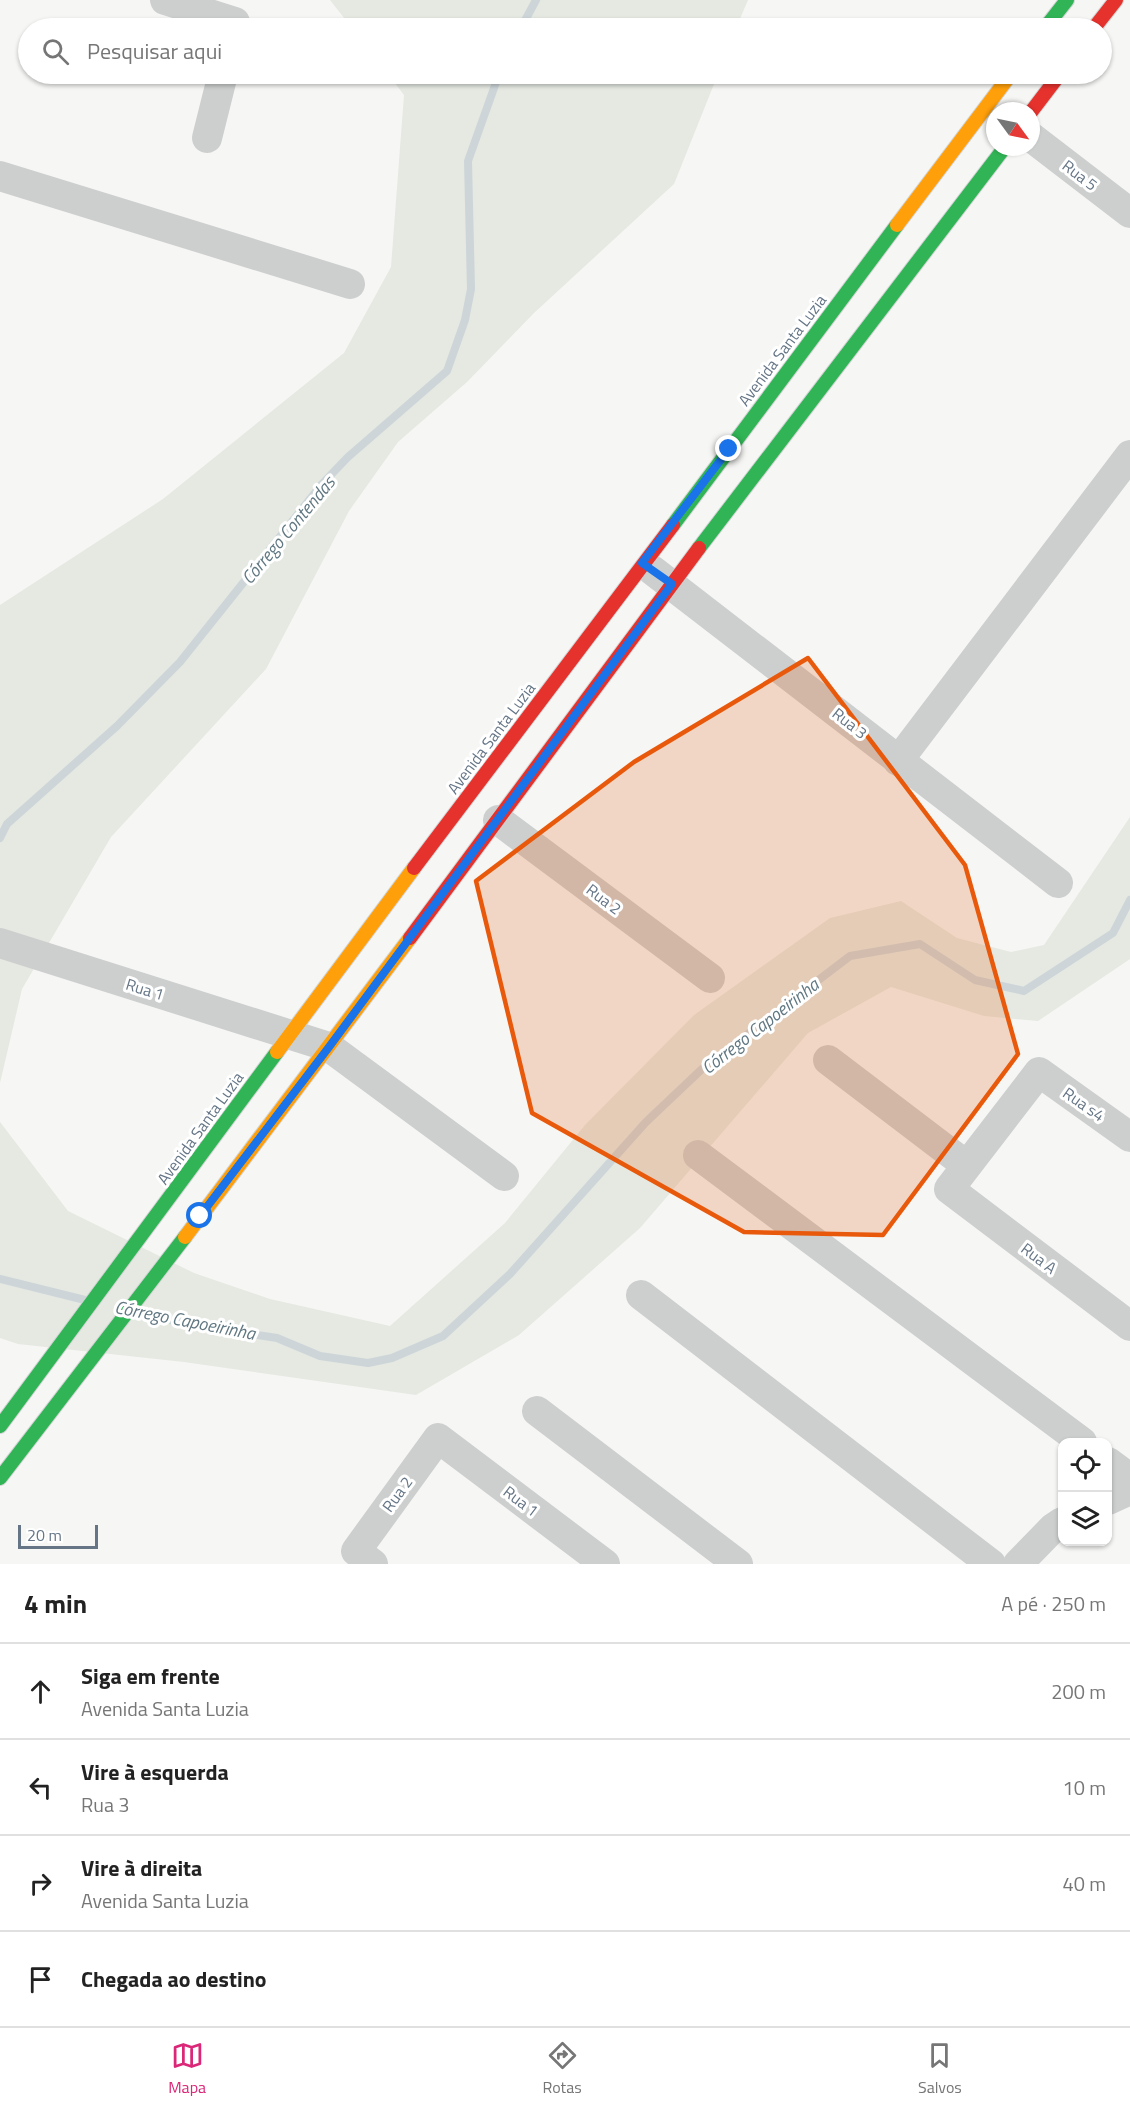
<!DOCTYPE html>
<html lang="pt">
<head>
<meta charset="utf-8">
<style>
	body { margin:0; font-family:"Titillium Web",sans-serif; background:#f2f2f2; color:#222 }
	.controls { position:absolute; right:18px; bottom:18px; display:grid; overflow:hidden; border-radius:12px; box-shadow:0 2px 4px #0004 }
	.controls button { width:54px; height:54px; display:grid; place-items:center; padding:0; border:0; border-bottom:2px solid #e0e0e0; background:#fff; color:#222; font:30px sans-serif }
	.compass { position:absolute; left:986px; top:102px; width:54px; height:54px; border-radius:50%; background:#fff; box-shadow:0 2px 4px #0004; rotate:123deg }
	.scale { position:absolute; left:18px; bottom:15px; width:80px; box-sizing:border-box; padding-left:6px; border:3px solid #657586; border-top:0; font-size:16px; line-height:21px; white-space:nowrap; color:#657586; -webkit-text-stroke:4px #fff; paint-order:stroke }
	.stop { position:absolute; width:18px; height:18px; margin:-14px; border:4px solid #1a73e8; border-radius:50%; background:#fff }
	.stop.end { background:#1a73e8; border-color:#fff; box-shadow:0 2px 6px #0008 }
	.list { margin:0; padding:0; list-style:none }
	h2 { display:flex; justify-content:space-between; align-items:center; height:78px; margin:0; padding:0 24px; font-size:26px }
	h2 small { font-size:20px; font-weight:400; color:#767676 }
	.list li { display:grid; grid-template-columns:39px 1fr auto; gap:18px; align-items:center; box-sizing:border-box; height:96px; padding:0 24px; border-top:2px solid #e0e0e0 }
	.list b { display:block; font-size:22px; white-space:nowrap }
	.list p { margin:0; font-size:20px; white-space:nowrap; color:#767676 }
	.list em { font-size:20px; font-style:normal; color:#767676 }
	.icon { flex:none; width:33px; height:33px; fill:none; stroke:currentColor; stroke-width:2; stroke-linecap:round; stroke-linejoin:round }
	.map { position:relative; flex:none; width:1130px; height:1564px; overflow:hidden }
	.search { position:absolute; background:#fff; box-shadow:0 2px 4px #0004; left:18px; right:18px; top:18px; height:66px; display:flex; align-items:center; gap:15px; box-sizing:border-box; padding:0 21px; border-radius:33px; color:#767676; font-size:22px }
	.sheet { height:462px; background:#fff }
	nav { display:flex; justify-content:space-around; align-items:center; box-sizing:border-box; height:84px; border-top:2px solid #e0e0e0; background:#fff; font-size:16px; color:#767676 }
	nav a { display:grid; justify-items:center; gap:3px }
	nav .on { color:#db2777 }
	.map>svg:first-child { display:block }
</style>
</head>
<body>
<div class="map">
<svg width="1130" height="1564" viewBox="0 0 1130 1564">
	<rect width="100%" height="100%" fill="#f6f6f4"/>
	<g fill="#e5e9e2">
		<path d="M 330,0 L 748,0 L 736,28 L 352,28 Z"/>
		<path d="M 388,74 L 718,74 L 674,184 L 534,313 L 467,382 L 398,442 L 349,511 L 266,669 L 111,837 L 22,989 L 0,1083 L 0,605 L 163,499 L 344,353 L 391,267 L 404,95 Z"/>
		<path d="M 1130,817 L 1130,959 L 1038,1021 L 984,1016 L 891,987 L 808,1033 L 640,1228 L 519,1335 L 416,1395 L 184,1362 L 18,1344 L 0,1338 L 0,1122 L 68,1211 L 194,1273 L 270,1299 L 390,1326 L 505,1223 L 585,1125 L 694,1015 L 830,918 L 901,901 L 957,938 L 1011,952 L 1044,945 Z"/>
	</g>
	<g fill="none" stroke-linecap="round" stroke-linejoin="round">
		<g stroke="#cdd5d8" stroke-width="8">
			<path d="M 521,28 L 536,0"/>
			<path d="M 0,838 L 7,824 L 117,726 L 180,662 L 322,484 L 348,457 L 447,371 L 465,320 L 471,289 L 468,161 L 499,74"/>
			<path d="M 0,1279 L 85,1300"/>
			<path d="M 138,1312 L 186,1324 L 277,1338 L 320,1356 L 368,1363 L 392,1358 L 443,1336 L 510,1274 L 646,1122 L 702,1069 L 850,956 L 920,944 L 975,980 L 1024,991 L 1113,933 L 1130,900"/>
		</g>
		<g stroke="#d2d4d4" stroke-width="16">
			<g id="fast">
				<path d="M 1045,28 L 1067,0"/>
				<path d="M 673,525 L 897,225"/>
				<path d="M 699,548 L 1005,147"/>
				<path d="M 0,1426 L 277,1052"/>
				<path d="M 0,1478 L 185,1237"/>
			</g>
		</g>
		<g stroke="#d2d4d4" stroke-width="16">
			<g id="slow">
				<path d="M 897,225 L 1011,74"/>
				<path d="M 277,1052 L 414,868"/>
				<path d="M 185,1237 L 410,938"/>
			</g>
		</g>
		<g stroke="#d2d4d4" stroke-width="16">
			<g id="jam">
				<path d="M 1094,28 L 1116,0"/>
				<path d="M 1031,112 L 1060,74"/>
				<path d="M 414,868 L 673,525"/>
				<path d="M 410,938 L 699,548"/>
			</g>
		</g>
		<g stroke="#cdcfcf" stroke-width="30">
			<path d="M 165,0 L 235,22 L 234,28"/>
			<path d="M 1031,137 L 1130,213"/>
			<path d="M 207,138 L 223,74"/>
			<path d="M 0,176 L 350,284"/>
			<path d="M 652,570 L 1058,883"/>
			<path d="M 898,761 L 1130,455"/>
			<path d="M 498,820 L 710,978"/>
			<path d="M 0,943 L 329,1047 L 504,1176"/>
			<path d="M 828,1060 L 966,1165"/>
			<path d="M 1130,1137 L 1039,1072 L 949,1189 L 1130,1326"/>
			<path d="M 698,1155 L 1082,1442"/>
			<path d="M 641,1295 L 991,1564"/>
			<path d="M 537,1411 L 738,1564"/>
			<path d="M 1108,1462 L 1130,1478"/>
			<path d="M 1108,1500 L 1130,1490"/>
			<path d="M 373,1564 L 356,1551 L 438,1438 L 605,1564"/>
			<path d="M 1018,1564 L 1053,1528 L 1062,1522"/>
		</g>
		<use href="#fast" stroke="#30b455" stroke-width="14"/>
		<use href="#slow" stroke="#ff9f0a" stroke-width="14"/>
		<use href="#jam" stroke="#e5322d" stroke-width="14"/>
	</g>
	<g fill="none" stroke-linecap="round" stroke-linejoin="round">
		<path stroke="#1a73e8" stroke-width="8" d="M 200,1216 L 329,1047 L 672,584 L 642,563 L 729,449"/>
	</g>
	<path fill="#e8590c" fill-opacity="0.2" stroke="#e8590c" stroke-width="4.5" stroke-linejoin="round" d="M 808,658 L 965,865 L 1018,1054 L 883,1235 L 744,1232 L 532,1113 L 476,881 L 634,762 Z"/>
	<g text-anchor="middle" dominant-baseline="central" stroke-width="6" stroke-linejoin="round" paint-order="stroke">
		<g font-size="16" fill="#657586" stroke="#fff">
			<text transform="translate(1080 175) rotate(37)">Rua 5</text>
			<text transform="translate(782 350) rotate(-53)">Avenida Santa Luzia</text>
			<text transform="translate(850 723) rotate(38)">Rua 3</text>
			<text transform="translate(491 738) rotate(-53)">Avenida Santa Luzia</text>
			<text transform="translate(604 899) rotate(37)">Rua 2</text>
			<text transform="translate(145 989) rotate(17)">Rua 1</text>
			<text transform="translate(1084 1104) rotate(35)">Rua s4</text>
			<text transform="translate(200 1128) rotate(-54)">Avenida Santa Luzia</text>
			<text transform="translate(1039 1258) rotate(37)">Rua A</text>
			<text transform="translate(397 1494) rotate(-54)">Rua 2</text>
			<text transform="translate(521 1501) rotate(37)">Rua 1</text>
		</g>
		<g font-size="18" font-style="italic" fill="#607782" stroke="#fff">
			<text transform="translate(288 530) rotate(-50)">Córrego Contendas</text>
			<text transform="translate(760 1026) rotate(-38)">Córrego Capoeirinha</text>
			<text transform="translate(185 1320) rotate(11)">Córrego Capoeirinha</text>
		</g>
	</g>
</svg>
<div class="controls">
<button><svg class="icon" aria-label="locate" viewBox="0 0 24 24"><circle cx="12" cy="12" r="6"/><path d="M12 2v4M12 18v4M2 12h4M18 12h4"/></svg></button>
<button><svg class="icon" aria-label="layers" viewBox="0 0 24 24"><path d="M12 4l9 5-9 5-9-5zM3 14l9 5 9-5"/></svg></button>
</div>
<svg class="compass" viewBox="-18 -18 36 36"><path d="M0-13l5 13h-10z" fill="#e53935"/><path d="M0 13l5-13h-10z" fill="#767676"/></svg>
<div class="scale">20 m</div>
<div class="stop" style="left:200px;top:1216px"></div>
<div class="stop end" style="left:729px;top:449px"></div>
<div class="search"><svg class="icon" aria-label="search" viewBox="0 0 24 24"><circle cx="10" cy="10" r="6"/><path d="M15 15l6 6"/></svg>Pesquisar aqui</div>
</div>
<section class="sheet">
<h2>4 min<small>A pé · 250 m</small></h2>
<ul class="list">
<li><svg class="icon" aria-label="ahead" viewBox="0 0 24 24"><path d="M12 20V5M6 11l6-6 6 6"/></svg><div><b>Siga em frente</b><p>Avenida Santa Luzia</p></div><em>200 m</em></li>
<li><svg class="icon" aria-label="left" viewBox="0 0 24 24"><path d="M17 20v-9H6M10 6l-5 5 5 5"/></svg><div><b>Vire à esquerda</b><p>Rua 3</p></div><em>10 m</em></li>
<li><svg class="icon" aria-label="right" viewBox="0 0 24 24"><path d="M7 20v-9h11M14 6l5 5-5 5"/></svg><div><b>Vire à direita</b><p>Avenida Santa Luzia</p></div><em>40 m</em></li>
<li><svg class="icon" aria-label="arrive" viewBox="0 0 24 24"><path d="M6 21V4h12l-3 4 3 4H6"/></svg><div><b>Chegada ao destino</b></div></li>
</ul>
</section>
<nav>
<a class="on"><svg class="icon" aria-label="map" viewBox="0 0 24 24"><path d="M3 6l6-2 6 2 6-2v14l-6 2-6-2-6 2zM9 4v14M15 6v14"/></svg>Mapa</a>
<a><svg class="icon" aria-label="directions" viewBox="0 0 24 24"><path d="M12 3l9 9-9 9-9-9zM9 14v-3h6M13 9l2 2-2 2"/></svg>Rotas</a>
<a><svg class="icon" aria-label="saved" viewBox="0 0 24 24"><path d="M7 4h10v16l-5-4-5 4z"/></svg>Salvos</a>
</nav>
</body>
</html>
